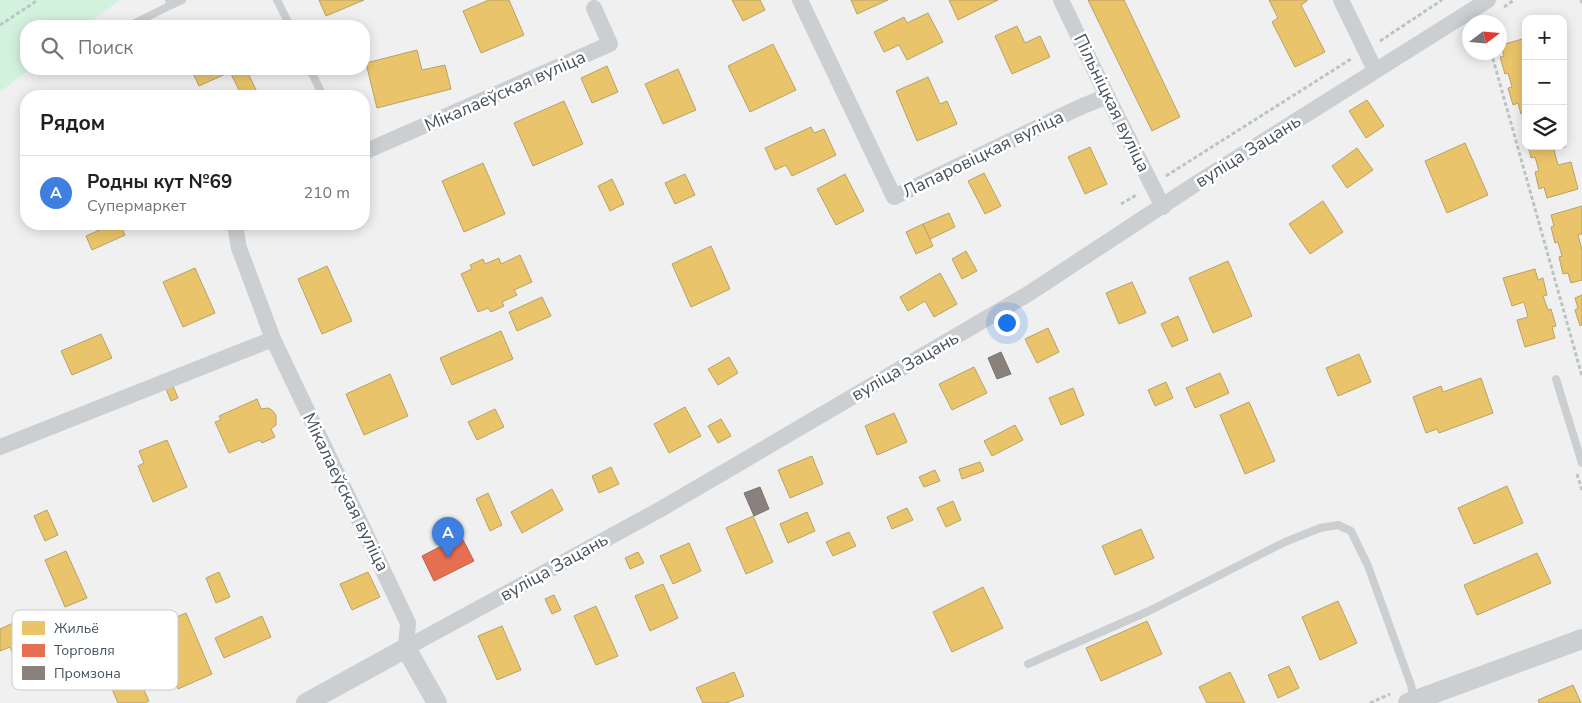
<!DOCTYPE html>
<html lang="ru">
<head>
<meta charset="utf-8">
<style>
	body { margin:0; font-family:"Nunito Sans",sans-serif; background:#f6f6f6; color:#202124 }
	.controls { position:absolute; right:15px; top:15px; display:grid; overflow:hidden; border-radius:10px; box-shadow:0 2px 12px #0003 }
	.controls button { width:45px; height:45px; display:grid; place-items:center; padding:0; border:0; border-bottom:1px solid #e0e0e0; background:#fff; color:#202124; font:25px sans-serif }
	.compass { position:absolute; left:1462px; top:15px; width:45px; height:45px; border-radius:50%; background:#fff; box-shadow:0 2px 12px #0003; rotate:74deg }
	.you { position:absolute; left:1006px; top:322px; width:18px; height:18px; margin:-12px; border:4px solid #fff; border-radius:50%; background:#1a73e8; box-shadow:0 0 0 8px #1a73e833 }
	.badge { display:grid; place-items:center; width:32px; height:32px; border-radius:50%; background:#0b8043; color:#fff; font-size:16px; font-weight:700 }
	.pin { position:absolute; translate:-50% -41px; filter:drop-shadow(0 1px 2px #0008) }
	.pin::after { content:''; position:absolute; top:26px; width:18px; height:15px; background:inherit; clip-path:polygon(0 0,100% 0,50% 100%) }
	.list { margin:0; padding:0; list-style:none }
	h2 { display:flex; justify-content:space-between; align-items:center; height:65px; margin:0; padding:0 20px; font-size:21px }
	h2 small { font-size:16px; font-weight:400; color:#757577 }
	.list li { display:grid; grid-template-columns:32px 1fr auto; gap:15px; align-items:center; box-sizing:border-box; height:75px; padding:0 20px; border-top:1px solid #e0e0e0 }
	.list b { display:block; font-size:19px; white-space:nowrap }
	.list p { margin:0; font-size:16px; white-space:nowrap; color:#757577 }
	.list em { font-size:16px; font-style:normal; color:#757577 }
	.icon { flex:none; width:28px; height:28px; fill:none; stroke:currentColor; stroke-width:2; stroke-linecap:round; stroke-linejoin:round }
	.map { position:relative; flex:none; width:1582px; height:703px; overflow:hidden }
	.search { position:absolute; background:#fff; box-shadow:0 2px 12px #0003; left:20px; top:20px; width:350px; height:55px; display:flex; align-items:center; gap:12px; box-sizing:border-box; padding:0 18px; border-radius:20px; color:#757577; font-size:19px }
	.panel { position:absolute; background:#fff; box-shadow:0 2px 12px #0003; left:20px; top:90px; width:350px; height:140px; border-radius:20px }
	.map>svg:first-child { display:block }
</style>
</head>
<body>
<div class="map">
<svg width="1582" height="703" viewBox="0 0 1582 703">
	<rect width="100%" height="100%" fill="#f1f0f0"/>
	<path fill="#d3f2de" d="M 0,0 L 120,0 L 85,26 L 26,26 L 26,69 L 30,69 L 0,92 Z"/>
	<g fill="#e9c46a" stroke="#b8a266">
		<path d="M 319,0 L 364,0 L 326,16 Z"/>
		<path d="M 489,0 L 509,0 L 524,35 L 481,53 L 463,11 Z"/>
		<path d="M 732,0 L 760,0 L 765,10 L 743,21 Z"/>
		<path d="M 851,0 L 888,0 L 857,14 Z"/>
		<path d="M 949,0 L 998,0 L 958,20 Z"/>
		<path d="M 1088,0 L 1124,0 L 1180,117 L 1152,131 Z"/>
		<path d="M 1269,0 L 1307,0 L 1307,1 L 1301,5 L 1325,52 L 1295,67 L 1272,22 L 1278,18 Z"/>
		<path d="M 928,13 L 943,42 L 907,60 L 899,45 L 884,52 L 874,32 L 904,17 L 907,23 Z"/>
		<path d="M 223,20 L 226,26 L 210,26 Z"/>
		<path d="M 1017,26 L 1025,43 L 1040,36 L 1050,57 L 1012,74 L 995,36 Z"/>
		<path d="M 1526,38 L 1526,113 L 1521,114 L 1518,103 L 1513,105 L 1508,88 L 1512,87 L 1508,73 L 1505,74 L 1500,57 L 1504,56 L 1501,45 Z"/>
		<path d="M 773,44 L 796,90 L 750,112 L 728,66 Z"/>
		<path d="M 417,50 L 422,70 L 445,65 L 451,89 L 377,108 L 366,63 Z"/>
		<path d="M 607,66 L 618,92 L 592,103 L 581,78 Z"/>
		<path d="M 191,69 L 246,69 L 259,96 L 242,96 L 230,72 L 199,86 Z"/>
		<path d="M 678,69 L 696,110 L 663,124 L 645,84 Z"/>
		<path d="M 928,77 L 940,104 L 947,101 L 957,124 L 917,141 L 896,91 Z"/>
		<path d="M 1367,100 L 1384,126 L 1366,138 L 1349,111 Z"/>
		<path d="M 564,101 L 583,144 L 533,166 L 514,123 Z"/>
		<path d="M 811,127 L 814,133 L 824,129 L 836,155 L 792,176 L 786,165 L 775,170 L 765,148 Z"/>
		<path d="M 1563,140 L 1565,147 L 1554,150 L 1558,165 L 1571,162 L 1578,189 L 1547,198 L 1544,187 L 1539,189 L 1535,172 L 1539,171 L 1535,157 L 1531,158 L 1528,146 L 1563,146 Z"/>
		<path d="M 1465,143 L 1488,195 L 1447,213 L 1425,161 Z"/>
		<path d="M 1090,147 L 1107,184 L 1085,194 L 1068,157 Z"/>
		<path d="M 1357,148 L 1373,170 L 1347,188 L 1332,166 Z"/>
		<path d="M 483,163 L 505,214 L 464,232 L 442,181 Z"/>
		<path d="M 984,173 L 1001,206 L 985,214 L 968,181 Z"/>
		<path d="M 685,174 L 695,195 L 675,204 L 665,183 Z"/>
		<path d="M 845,174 L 864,211 L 836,225 L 817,189 Z"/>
		<path d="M 612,179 L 624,204 L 610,211 L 598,186 Z"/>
		<path d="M 1323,201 L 1343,232 L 1310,254 L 1289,224 Z"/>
		<path d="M 1582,206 L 1582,234 L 1578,235 L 1582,250 L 1582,280 L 1571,283 L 1568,273 L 1563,274 L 1559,257 L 1562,256 L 1558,242 L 1555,243 L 1551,227 L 1554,226 L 1551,215 Z"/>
		<path d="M 949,213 L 955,227 L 930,239 L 923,224 Z"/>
		<path d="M 113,224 L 120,224 L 125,235 L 92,250 L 86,236 Z"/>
		<path d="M 923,224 L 933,246 L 916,254 L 906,232 Z"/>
		<path d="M 711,246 L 730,289 L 691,307 L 672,264 Z"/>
		<path d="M 966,251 L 977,271 L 962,279 L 952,259 Z"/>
		<path d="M 520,255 L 532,282 L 514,290 L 517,295 L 502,302 L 504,306 L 491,312 L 488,308 L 478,312 L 461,274 L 472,269 L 470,265 L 483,259 L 485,264 L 499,258 L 501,264 Z"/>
		<path d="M 1228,261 L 1252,316 L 1213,333 L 1189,278 Z"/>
		<path d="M 327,266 L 352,321 L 322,334 L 298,279 Z"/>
		<path d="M 195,268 L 215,313 L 183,327 L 163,282 Z"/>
		<path d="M 1535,269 L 1538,280 L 1543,278 L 1547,295 L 1543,296 L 1548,310 L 1551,309 L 1556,326 L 1552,327 L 1555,338 L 1525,347 L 1517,320 L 1528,317 L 1524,302 L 1512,306 L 1503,278 Z"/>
		<path d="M 940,273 L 957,304 L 934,317 L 925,301 L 908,311 L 900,297 Z"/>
		<path d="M 1132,282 L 1146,313 L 1119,324 L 1106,293 Z"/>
		<path d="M 1582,295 L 1582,325 L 1580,326 L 1575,310 L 1578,308 L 1575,298 Z"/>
		<path d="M 542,297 L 551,316 L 517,331 L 509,312 Z"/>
		<path d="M 1178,316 L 1188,340 L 1172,347 L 1161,324 Z"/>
		<path d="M 1048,328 L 1059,352 L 1037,363 L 1025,339 Z"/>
		<path d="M 501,331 L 513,359 L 452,385 L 440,358 Z"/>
		<path d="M 101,334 L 112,358 L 72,375 L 61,351 Z"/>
		<path d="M 1359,354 L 1371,382 L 1338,396 L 1326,368 Z"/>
		<path d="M 729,357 L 738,373 L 718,385 L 708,369 Z"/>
		<path d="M 974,367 L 987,393 L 952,410 L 939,384 Z"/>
		<path d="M 1220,373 L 1229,393 L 1195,408 L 1186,388 Z"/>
		<path d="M 390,374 L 408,416 L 364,435 L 346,394 Z"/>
		<path d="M 1481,378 L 1493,413 L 1439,433 L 1437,429 L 1426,433 L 1413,397 L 1441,386 L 1443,392 Z"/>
		<path d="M 1166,382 L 1173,398 L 1155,406 L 1148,390 Z"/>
		<path d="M 173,386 L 178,398 L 171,401 L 166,389 Z"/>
		<path d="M 1073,388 L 1084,415 L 1061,425 L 1049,398 Z"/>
		<path d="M 257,399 L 261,409 L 268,408 L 272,410 L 276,415 L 276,425 L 271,429 L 275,437 L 262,443 L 260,440 L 229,453 L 215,422 L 221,420 L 219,416 Z"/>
		<path d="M 1249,402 L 1275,461 L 1245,474 L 1220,415 Z"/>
		<path d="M 685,407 L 701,436 L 669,453 L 654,424 Z"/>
		<path d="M 495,409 L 504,427 L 477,440 L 468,422 Z"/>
		<path d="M 894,413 L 907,442 L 877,455 L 865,426 Z"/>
		<path d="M 721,419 L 731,436 L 718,443 L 708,426 Z"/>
		<path d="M 1015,425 L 1023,440 L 992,456 L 984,441 Z"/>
		<path d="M 167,440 L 187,487 L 153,502 L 138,466 L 144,463 L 139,451 Z"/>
		<path d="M 812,456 L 823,484 L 790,498 L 778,470 Z"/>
		<path d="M 980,462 L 984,471 L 962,479 L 959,469 Z"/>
		<path d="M 611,467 L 619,484 L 599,493 L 592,476 Z"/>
		<path d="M 935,470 L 940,481 L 924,487 L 919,477 Z"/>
		<path d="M 1507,486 L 1523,523 L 1474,544 L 1458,508 Z"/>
		<path d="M 552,489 L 563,510 L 522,533 L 511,512 Z"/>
		<path d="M 488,493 L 502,525 L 490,531 L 476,499 Z"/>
		<path d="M 953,501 L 961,520 L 946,527 L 937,508 Z"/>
		<path d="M 907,508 L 913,520 L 892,529 L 887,517 Z"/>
		<path d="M 47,510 L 58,535 L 45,541 L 34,516 Z"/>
		<path d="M 807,512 L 815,531 L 788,543 L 780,524 Z"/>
		<path d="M 753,516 L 773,562 L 746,574 L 726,528 Z"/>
		<path d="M 1141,529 L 1154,558 L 1115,575 L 1102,546 Z"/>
		<path d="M 849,532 L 856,546 L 833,556 L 826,542 Z"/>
		<path d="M 689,543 L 701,571 L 673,584 L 660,556 Z"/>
		<path d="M 66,551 L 87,598 L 65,607 L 45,560 Z"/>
		<path d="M 638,552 L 644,563 L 630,569 L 625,558 Z"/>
		<path d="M 1537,553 L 1551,583 L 1477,615 L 1464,585 Z"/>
		<path d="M 219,572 L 230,597 L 216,603 L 206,578 Z"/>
		<path d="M 368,572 L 380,597 L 352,610 L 340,584 Z"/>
		<path d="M 663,584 L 678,618 L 650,631 L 635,596 Z"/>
		<path d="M 983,587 L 1003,628 L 952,652 L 933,612 Z"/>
		<path d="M 554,595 L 561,610 L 552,614 L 545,599 Z"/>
		<path d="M 1338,601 L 1357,643 L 1320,660 L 1302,617 Z"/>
		<path d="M 596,606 L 618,656 L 596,665 L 574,616 Z"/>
		<path d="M 186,613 L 212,674 L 178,689 L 151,628 Z"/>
		<path d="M 59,614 L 78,660 L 53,671 L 50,662 L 21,674 L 10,647 L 0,651 L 0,629 L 20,620 L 26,634 L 37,630 L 34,624 Z"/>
		<path d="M 262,616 L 271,637 L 224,658 L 215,638 Z"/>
		<path d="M 1147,621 L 1162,654 L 1101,681 L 1086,648 Z"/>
		<path d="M 502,626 L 521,670 L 497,680 L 478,636 Z"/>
		<path d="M 1289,666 L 1299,688 L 1278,698 L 1268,675 Z"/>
		<path d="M 135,670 L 149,701 L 145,703 L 118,703 L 109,682 Z"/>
		<path d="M 734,672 L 744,696 L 726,703 L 703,703 L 696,688 Z"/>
		<path d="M 1230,672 L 1245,703 L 1207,703 L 1199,687 Z"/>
		<path d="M 1573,685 L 1581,703 L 1539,703 L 1538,700 Z"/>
	</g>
	<path fill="#e76f51" stroke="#b76655" d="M 461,536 L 474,561 L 434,581 L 422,556 Z"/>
	<g fill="#8a817c" stroke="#767373">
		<path d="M 1001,352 L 1011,374 L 997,379 L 988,358 Z"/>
		<path d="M 760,487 L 769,509 L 754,516 L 744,493 Z"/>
	</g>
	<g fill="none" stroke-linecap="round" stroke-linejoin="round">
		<g stroke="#b8c6c1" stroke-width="3" stroke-dasharray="4 2.5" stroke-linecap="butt">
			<path d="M 1581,0 L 1582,3"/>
			<path d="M 1504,7 L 1514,0"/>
			<path d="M 0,25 L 38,0"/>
			<path d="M 1380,41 L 1442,0"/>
			<path d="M 1491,52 L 1582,376"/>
			<path d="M 1166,176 L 1351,59"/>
			<path d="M 1121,204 L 1138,194"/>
			<path d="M 1577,474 L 1582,490"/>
			<path d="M 1370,703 L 1390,694"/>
		</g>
		<g stroke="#cccfd1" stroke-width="8">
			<path d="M 169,0 L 171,5 L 182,0"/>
			<path d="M 277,0 L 290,26"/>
			<path d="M 129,26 L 171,5"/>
			<path d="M 310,69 L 323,96"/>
			<path d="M 1556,379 L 1582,463"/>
			<path d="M 1028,664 L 1149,611 L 1285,542 L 1320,528 L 1338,525 L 1351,531 L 1368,566 L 1411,685 L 1414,701"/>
		</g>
		<g stroke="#cccfd1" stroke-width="16">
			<path d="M 800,0 L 894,197 L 1076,109 L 1107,96"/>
			<path d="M 1061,0 L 1107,96 L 1163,207"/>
			<path d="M 1341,0 L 1375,70"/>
			<path d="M 364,152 L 610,44 L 594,8"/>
			<path d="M 237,224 L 236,231 L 239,248 L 273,339 L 408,623 L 406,648"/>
			<path d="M 0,447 L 273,339"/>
			<path d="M 406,648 L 661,509 L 1028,294 L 1194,185 L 1488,0"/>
		</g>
		<g stroke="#cccfd1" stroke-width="20">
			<path d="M 306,703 L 406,648 L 437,703"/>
			<path d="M 1408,703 L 1582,639"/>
		</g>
	</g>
	<g text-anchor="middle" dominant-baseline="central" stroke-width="5" stroke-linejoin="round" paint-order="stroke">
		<g font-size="18" fill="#46525e" stroke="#fff">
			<text transform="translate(505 91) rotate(-24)">Мікалаеўская вуліца</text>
			<text transform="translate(1112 103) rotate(64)">Пільніцкая вуліца</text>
			<text transform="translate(1248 151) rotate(-32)">вуліца Зацань</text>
			<text transform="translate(983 154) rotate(-26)">Лапаровіцкая вуліца</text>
			<text transform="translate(905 366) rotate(-30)">вуліца Зацань</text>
			<text transform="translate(346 492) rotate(64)">Мікалаеўская вуліца</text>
			<text transform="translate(554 567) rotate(-29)">вуліца Зацань</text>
		</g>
	</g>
	<rect x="12" y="610" width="166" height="80" rx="8" fill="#fff" stroke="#c8cbcf" stroke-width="1"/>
	<rect x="22" y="621" width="23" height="14" fill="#e9c46a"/>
	<rect x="22" y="644" width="23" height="13" fill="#e76f51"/>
	<rect x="22" y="666" width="23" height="14" fill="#8a817c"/>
	<g font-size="14" fill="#46525e">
		<text x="54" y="633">Жильё</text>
		<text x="54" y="655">Торговля</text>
		<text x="54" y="678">Промзона</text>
	</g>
</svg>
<div class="controls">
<button>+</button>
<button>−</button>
<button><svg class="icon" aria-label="layers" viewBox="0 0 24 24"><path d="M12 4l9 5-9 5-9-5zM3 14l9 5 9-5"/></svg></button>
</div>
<svg class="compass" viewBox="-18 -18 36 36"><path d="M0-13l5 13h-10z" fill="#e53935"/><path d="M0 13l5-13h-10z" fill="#757577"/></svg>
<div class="you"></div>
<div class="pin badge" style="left:448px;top:558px;background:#3f7fe0">A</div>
<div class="search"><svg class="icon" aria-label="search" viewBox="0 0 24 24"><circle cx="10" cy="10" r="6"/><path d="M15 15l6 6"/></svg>Поиск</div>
<section class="panel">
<h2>Рядом<small></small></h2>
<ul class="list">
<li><span class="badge" style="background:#3f7fe0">A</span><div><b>Родны кут №69</b><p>Супермаркет</p></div><em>210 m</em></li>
</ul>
</section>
</div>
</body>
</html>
